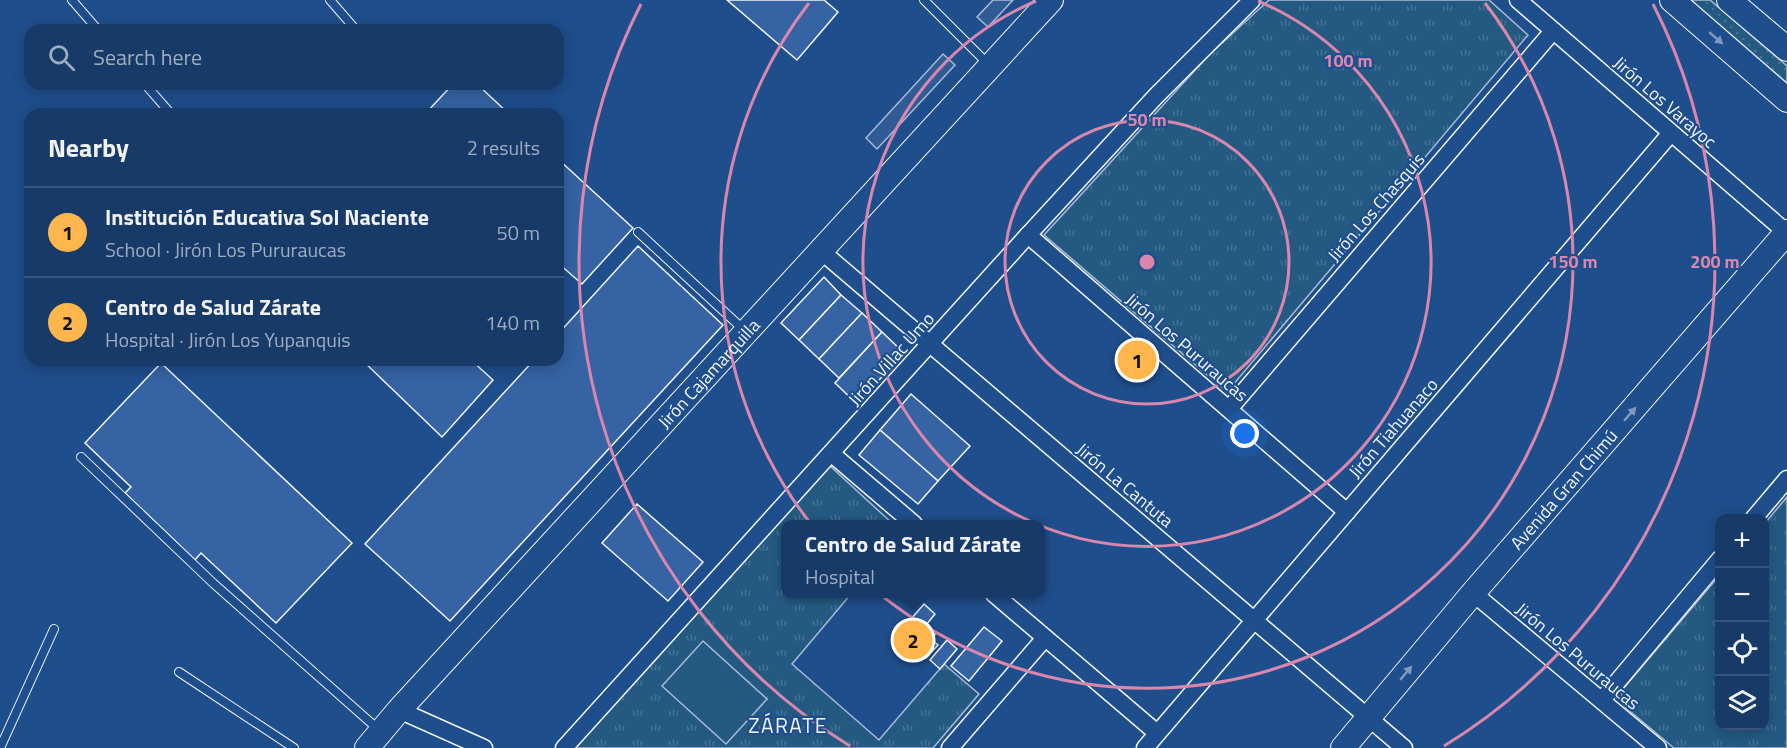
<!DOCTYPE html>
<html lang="en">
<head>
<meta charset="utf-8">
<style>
	body { margin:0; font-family:"Titillium Web",sans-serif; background:#244571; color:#f1f3f6 }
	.controls { position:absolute; right:18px; bottom:18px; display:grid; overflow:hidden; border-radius:12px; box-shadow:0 3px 15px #0003 }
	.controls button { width:54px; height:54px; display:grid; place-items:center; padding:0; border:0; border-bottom:2px solid #36547d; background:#173a69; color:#f1f3f6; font:30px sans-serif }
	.you { position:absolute; left:1245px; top:434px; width:21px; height:21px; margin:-15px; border:4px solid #fff; border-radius:50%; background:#1a73e8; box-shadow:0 0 0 9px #1a73e833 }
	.badge { display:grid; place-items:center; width:39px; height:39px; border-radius:50%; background:#ffb74d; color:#111; font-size:20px; font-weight:700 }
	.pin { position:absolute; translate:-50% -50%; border:3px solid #fff; box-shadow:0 2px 6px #0006 }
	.popup { position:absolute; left:781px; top:520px; width:264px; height:78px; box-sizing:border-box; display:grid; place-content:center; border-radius:12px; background:#173a69; filter:drop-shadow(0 2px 4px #0005); font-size:20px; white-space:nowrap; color:#9eadc0 }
	.popup b { font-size:22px; color:#f1f3f6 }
	.popup::after { content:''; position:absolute; left:50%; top:100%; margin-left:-12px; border:12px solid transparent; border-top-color:#173a69 }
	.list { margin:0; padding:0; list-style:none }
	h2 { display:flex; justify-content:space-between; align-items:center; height:78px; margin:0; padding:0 24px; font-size:26px }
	h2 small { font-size:20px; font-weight:400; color:#9eadc0 }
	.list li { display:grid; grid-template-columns:39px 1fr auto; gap:18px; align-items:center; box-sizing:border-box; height:90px; padding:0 24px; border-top:2px solid #36547d }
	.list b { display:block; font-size:22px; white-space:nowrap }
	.list p { margin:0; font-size:20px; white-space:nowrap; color:#9eadc0 }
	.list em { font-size:20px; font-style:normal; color:#9eadc0 }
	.icon { flex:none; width:33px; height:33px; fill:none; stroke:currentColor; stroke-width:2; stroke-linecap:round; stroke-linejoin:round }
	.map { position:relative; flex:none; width:1787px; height:748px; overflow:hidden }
	.search { position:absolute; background:#173a69; box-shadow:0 3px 15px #0003; left:24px; top:24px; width:540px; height:66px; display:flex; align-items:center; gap:15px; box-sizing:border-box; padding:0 21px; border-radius:18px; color:#9eadc0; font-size:22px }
	.panel { position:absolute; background:#173a69; box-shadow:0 3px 15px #0003; left:24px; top:108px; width:540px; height:258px; border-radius:18px }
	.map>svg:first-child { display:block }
</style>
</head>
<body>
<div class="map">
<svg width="1787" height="748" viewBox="0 0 1787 748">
	<defs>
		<pattern id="grass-dots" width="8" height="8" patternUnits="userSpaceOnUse" patternTransform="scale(1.5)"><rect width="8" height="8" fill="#245a82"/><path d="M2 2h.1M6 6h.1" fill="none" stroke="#447295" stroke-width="1.8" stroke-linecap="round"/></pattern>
		<pattern id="park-tufts" width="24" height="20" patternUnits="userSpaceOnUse" patternTransform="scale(1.5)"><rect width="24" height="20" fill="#245a82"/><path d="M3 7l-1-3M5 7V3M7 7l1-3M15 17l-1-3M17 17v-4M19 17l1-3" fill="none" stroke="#447295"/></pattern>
	</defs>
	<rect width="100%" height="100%" fill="#1f4e8c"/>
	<path fill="url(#grass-dots)" stroke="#a8bbd7" stroke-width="1.5" d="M 1691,0 L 1710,0 L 1787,66 L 1787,83 Z"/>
	<g fill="url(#park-tufts)" stroke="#a8bbd7" stroke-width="1.5">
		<path d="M 1269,0 L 1489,0 L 1528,35 L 1227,392 L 1044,235 L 1209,55 Z"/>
		<path d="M 830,466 L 893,524 L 786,524 L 786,594 L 851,594 L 792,664 L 879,740 L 944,664 L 979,694 L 933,748 L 574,748 Z"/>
		<path d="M 1787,497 L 1787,748 L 1674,748 L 1625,707 L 1621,698 L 1623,689 L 1719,576 L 1720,726 L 1764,726 L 1765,523 Z"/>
	</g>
	<path fill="#245a82" stroke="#a8bbd7" stroke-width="1.5" d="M 703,641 L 767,699 L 726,744 L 662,686 Z"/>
	<g fill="#305b95" stroke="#a8bbd7" stroke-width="1.5">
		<path d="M 993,0 L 1013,0 L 988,27 L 977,17 Z"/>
		<path d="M 943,54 L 955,65 L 877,149 L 866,138 Z"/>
	</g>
	<g fill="#3563a3" stroke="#f2f6ff" stroke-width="1.5">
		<path d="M 727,0 L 824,0 L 838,12 L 797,60 Z"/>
		<path d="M 453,84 L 477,84 L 509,114 L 425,114 Z"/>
		<path d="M 558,159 L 633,228 L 582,284 L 558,263 Z"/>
		<path d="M 638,246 L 723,325 L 450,621 L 365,544 L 534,360 L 558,360 L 558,334 Z"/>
		<path d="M 824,277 L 841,295 L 799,340 L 781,323 Z"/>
		<path d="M 841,295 L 862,313 L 819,359 L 799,340 Z"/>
		<path d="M 862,313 L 882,332 L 839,378 L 819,359 Z"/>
		<path d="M 882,332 L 904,353 L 857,404 L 835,383 Z"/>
		<path d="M 362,360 L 471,360 L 493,380 L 442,437 Z"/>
		<path d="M 161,363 L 352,543 L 276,623 L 201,553 L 195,560 L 125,493 L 131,487 L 85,443 Z"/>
		<path d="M 911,394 L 970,446 L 938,481 L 880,430 Z"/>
		<path d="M 880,430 L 938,481 L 918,504 L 859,455 Z"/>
		<path d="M 637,504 L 703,562 L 668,601 L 602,543 Z"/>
		<path d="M 924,604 L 935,614 L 926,625 L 936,633 L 931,639 L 938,645 L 926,658 L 898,634 Z"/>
		<path d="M 984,627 L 1002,641 L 969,681 L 951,666 Z"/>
		<path d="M 947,640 L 957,649 L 940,669 L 930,660 Z"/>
	</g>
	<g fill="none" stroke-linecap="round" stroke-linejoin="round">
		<g stroke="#f2f6ff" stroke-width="10">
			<g id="lane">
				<path d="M 72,0 L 98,30"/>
				<path d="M 330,0 L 356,30"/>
				<path d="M 924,0 L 989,65"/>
				<path d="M 145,84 L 171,114"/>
				<path d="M 638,232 L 744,330"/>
				<path d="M 81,457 L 213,583 L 379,730"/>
				<path d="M 179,672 L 294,748"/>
				<path d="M 0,748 L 54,629"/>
			</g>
		</g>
		<g stroke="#f2f6ff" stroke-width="19">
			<g id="street">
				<path d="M 1518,0 L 1787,233"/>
				<path d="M 1028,235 L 1347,512"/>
				<path d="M 821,251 L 1404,748"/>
				<path d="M 1229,409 L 1553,31"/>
				<path d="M 832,454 L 914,524"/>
				<path d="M 1754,518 L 1787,479"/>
				<path d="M 1473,593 L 1658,748"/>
				<path d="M 994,594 L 1157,733"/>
				<path d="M 1602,700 L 1720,559"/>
				<path d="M 399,710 L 484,748"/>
				<path d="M 564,748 L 1028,235 L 1156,96 L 1252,0"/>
				<path d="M 950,748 L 1045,638"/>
				<path d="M 1145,748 L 1671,133"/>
			</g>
		</g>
		<g stroke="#f2f6ff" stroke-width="26">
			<g id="secondary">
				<path d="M 1672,0 L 1787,100"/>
				<path d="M 1729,0 L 1787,49"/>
				<path id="s1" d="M 367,748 L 399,710 L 1051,0"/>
				<path id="s2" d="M 1343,748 L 1473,593 L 1787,232"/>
			</g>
		</g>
		<use href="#lane" stroke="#1f4e8c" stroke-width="8"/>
		<use href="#street" stroke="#1f4e8c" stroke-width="16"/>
		<use href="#secondary" stroke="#1f4e8c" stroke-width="24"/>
	</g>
	<defs><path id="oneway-solid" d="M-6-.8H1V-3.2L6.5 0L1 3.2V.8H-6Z" transform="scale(1.5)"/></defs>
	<g fill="#7e9ac0">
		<use href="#oneway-solid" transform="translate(1716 38) rotate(41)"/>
		<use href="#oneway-solid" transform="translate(1630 414) rotate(-49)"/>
		<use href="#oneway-solid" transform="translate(1406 673) rotate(-50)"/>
	</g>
	<g fill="none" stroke="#da87ad" stroke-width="3">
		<circle cx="1147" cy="262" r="142"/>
		<path d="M1258 1A284 284 0 1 1 1036 1"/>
		<path d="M1485 3A426 426 0 1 1 809 3"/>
		<path d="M850 746A568 568 0 0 1 641 4M1653 4A568 568 0 0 1 1444 746"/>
	</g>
	<g text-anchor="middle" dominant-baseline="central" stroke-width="4.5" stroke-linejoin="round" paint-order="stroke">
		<g font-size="18" fill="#f2f6ff" stroke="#1f4e8c">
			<text transform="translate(1665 102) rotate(41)">Jirón Los Varayoc</text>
			<text transform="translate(1376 207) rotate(-49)">Jirón Los Chasquis</text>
			<text transform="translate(1187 347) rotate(41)">Jirón Los Pururaucas</text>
			<text transform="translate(891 359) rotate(-48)">Jirón Villac Umo</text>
			<text stroke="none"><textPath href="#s1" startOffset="507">Jirón Cajamarquilla</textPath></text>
			<text transform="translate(1393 428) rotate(-49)">Jirón Tiahuanaco</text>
			<text transform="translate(1125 485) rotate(40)">Jirón La Cantuta</text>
			<text stroke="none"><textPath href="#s2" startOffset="340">Avenida Gran Chimú</textPath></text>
			<text transform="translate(1578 656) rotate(40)">Jirón Los Pururaucas</text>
		</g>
		<g font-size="21" letter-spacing="1.5" fill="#f2f6ff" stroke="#1f4e8c">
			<text x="788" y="725">ZÁRATE</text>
		</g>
	</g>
	<circle cx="1147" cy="262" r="9" fill="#da87ad" stroke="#1f4e8c" stroke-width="3"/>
	<g font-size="18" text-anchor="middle" font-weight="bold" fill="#da87ad" stroke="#1f4e8c" stroke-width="4.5" stroke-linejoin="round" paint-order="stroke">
		<text x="1348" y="67">100 m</text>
		<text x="1147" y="126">50 m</text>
		<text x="1573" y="268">150 m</text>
		<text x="1715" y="268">200 m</text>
	</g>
</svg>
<div class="controls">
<button>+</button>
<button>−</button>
<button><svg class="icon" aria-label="locate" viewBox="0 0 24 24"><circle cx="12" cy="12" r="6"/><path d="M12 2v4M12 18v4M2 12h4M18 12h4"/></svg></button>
<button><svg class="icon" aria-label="layers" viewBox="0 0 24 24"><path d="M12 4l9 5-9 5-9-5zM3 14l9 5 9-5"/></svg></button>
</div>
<div class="you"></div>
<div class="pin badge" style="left:1137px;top:360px">1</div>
<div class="pin badge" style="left:913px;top:640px">2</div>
<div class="popup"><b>Centro de Salud Zárate</b>Hospital</div>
<div class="search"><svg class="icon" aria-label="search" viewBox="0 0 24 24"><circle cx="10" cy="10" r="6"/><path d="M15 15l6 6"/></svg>Search here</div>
<section class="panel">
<h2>Nearby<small>2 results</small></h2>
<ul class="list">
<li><span class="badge">1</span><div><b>Institución Educativa Sol Naciente</b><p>School · Jirón Los Pururaucas</p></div><em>50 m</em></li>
<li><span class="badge">2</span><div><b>Centro de Salud Zárate</b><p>Hospital · Jirón Los Yupanquis</p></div><em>140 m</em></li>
</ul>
</section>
</div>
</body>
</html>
